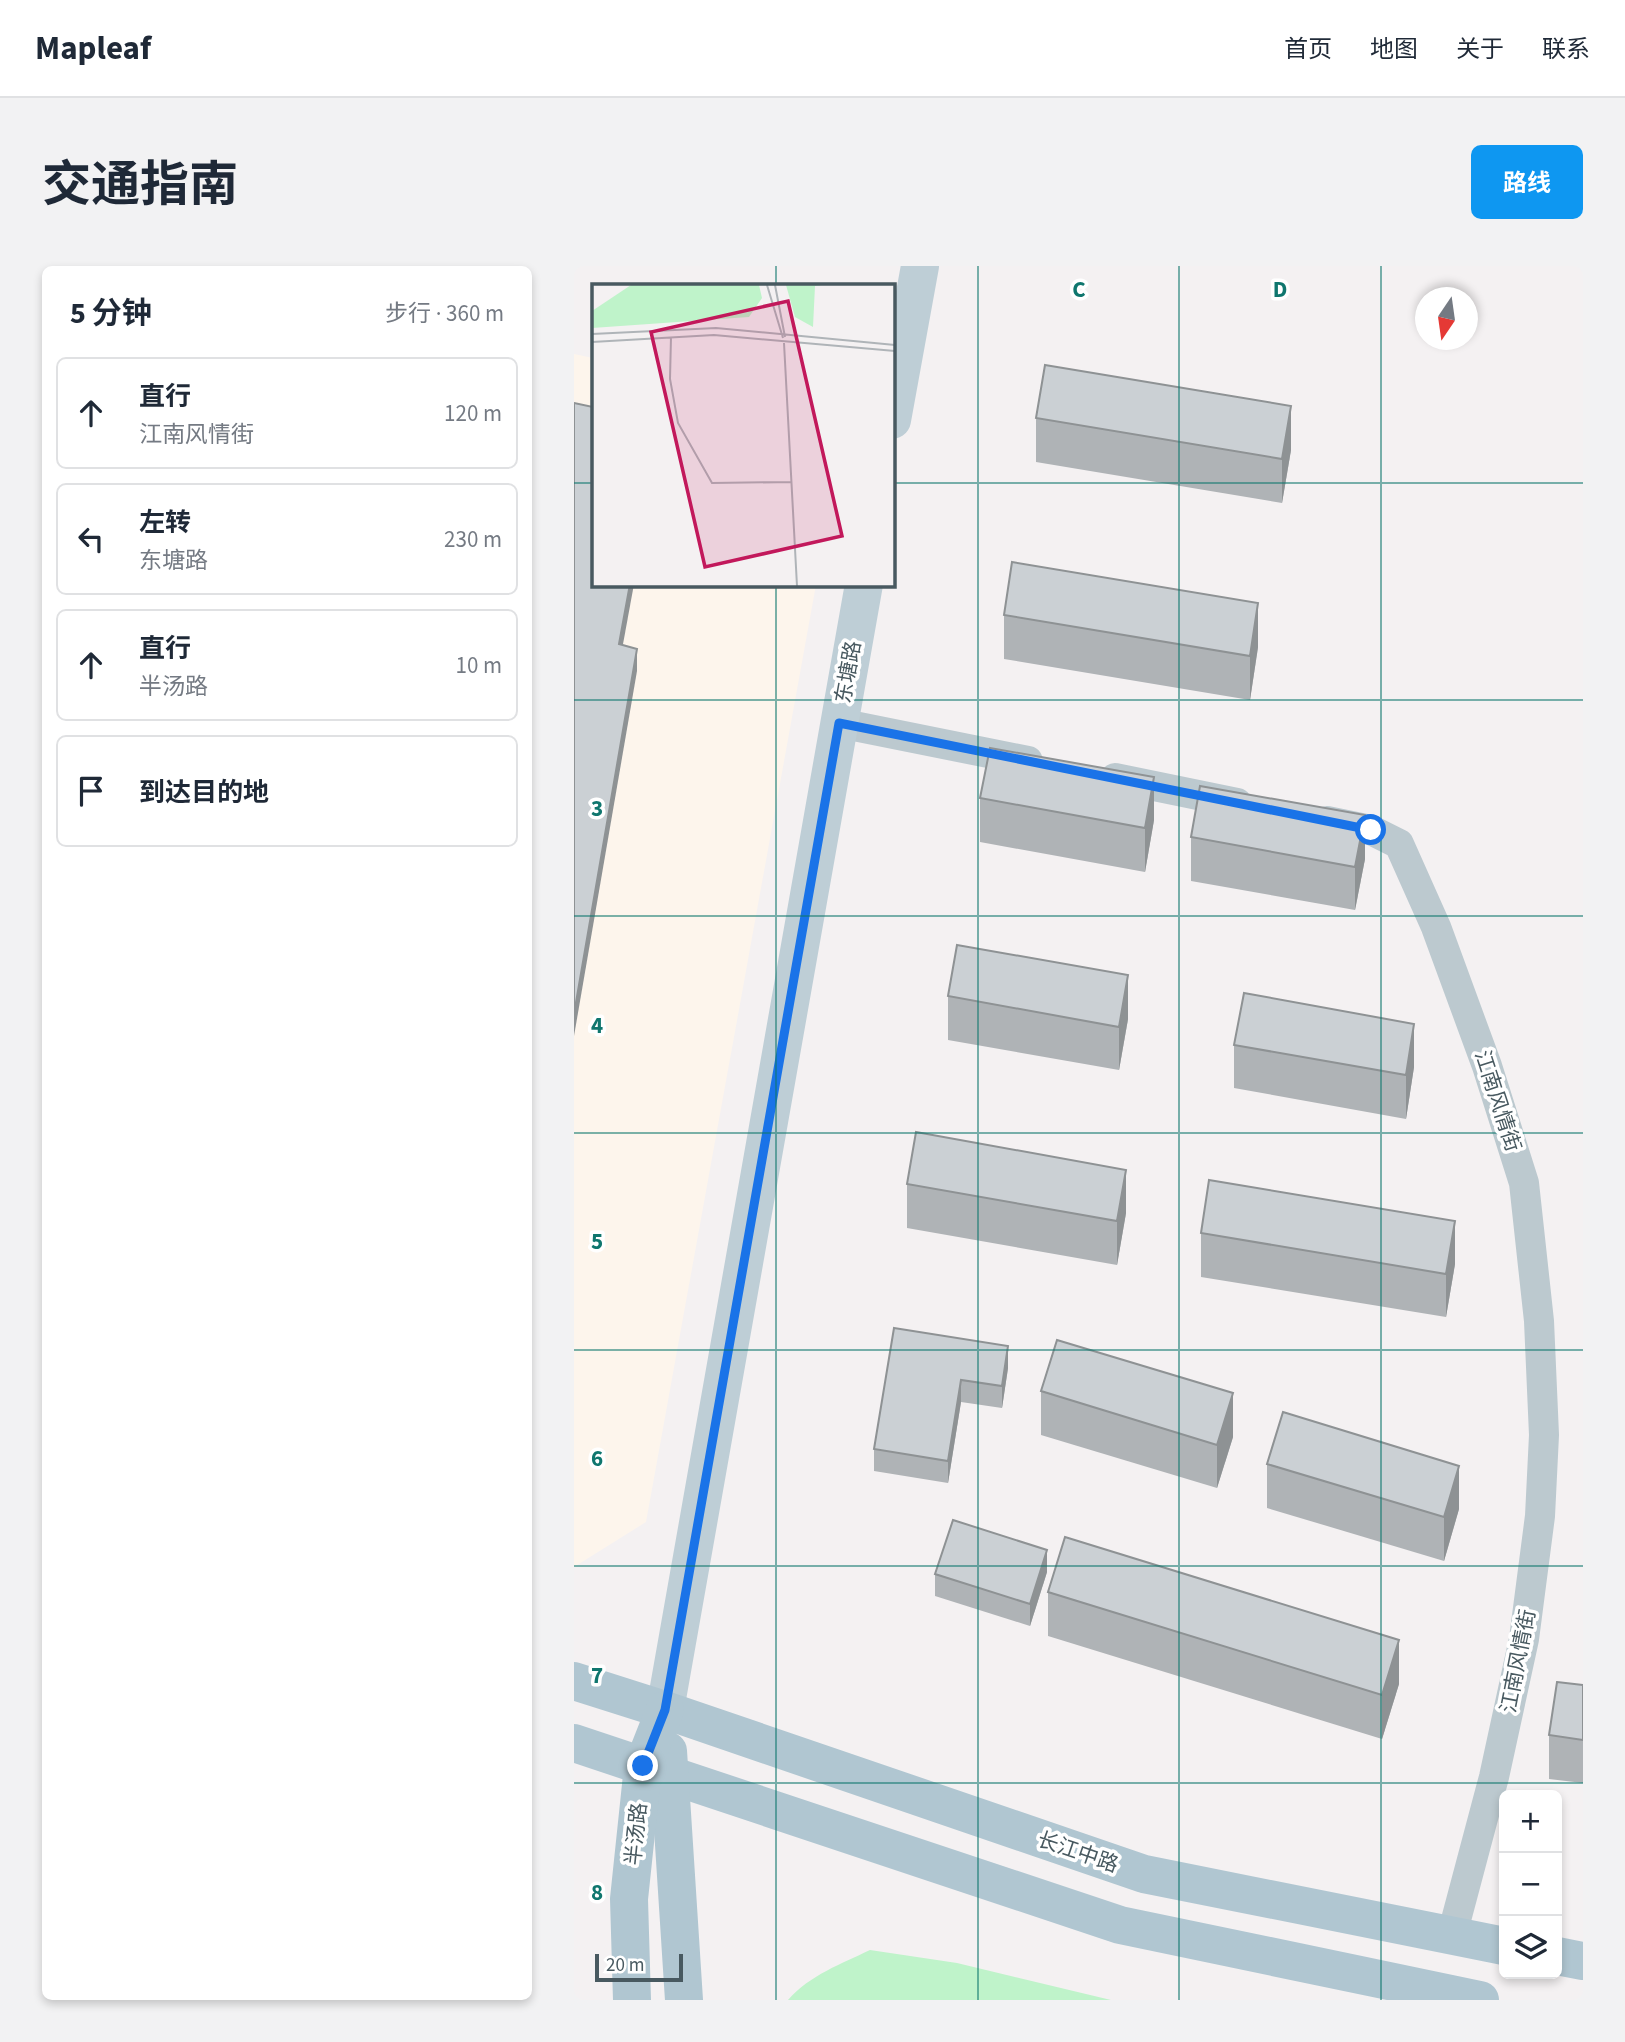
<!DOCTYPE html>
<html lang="zh">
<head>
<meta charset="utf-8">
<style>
	body { margin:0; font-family:"Source Sans 3","Noto Sans SC",sans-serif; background:#f2f2f3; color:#1f2937 }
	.controls { position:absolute; right:21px; bottom:21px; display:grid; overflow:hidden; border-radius:10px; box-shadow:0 4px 10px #0003 }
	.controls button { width:63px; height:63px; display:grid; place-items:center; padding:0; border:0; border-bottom:2px solid #e0e1e3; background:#fff; color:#1f2937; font:35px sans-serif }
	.compass { position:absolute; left:841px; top:21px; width:63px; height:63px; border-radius:50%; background:#fff; box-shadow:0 4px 10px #0003; rotate:193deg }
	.scale { position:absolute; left:21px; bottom:18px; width:88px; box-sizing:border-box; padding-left:7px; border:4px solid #485960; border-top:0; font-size:19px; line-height:24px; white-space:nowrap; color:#485960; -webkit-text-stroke:5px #fff; paint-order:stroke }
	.stop { position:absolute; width:21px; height:21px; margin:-16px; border:5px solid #1a73e8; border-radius:50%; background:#fff }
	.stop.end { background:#1a73e8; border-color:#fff; box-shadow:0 2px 7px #0008 }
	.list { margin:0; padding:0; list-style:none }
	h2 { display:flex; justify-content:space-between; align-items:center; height:91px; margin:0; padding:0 28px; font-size:30px }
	h2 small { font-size:23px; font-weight:400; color:#747a83 }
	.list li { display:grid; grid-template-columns:46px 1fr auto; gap:21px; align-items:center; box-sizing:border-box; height:112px; margin:0 14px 14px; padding:0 14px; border:2px solid #e0e1e3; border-radius:10px }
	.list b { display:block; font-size:26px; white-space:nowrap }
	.list p { margin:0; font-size:23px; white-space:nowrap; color:#747a83 }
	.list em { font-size:23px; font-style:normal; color:#747a83 }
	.icon { flex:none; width:38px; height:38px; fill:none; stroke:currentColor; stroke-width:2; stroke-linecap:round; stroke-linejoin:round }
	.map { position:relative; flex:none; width:1009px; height:1734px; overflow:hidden; border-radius:10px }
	header { display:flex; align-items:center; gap:42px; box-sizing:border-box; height:98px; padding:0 35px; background:#fff; border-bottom:2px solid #e0e1e3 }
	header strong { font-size:33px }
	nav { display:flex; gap:38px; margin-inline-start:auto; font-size:24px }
	.intro { display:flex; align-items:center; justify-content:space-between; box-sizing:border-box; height:168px; padding:0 42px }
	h1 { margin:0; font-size:49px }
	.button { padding:18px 32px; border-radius:10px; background:#0e97f1; color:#fff; font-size:24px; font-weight:700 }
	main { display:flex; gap:42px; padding:0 42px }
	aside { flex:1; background:#fff; border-radius:10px; box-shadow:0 4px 10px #0003 }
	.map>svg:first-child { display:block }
</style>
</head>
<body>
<header>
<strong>Mapleaf</strong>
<nav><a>首页</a><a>地图</a><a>关于</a><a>联系</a></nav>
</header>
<div class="intro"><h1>交通指南</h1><a class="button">路线</a></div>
<main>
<aside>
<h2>5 分钟<small>步行 · 360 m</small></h2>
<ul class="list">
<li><svg class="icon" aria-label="ahead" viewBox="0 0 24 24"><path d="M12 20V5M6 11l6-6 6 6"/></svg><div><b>直行</b><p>江南风情街</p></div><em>120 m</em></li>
<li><svg class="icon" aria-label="left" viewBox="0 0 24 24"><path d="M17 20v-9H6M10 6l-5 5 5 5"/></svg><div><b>左转</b><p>东塘路</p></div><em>230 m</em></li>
<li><svg class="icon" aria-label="ahead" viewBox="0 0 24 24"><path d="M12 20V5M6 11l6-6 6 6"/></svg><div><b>直行</b><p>半汤路</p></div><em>10 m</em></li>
<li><svg class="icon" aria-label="arrive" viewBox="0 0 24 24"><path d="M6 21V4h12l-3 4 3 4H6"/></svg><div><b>到达目的地</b></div></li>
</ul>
</aside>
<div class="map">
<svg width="1009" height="1734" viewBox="0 0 1009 1734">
	<rect width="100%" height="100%" fill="#f4f1f2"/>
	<path fill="#fdf5ec" d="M 0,88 L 19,92 L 19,318 L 242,319 L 72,1256 L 0,1301 Z"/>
	<path fill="#bff3ca" d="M 296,1684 L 383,1697 L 537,1734 L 214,1734 C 236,1709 267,1698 296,1684 Z"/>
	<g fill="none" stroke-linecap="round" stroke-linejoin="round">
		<g stroke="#bcc9cf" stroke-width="30">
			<path d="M 265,457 L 454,495"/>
			<path d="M 541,512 L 663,537"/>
			<path d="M 753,555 L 797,564 L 825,578 L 862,661 L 913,800 L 950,917 L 965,1055 L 970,1169 L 966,1250 L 950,1373 L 920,1511 L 878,1669"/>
		</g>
		<g stroke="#beced6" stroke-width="38">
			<path d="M 318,154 L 346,0"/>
			<path d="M 91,1444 L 290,318"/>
		</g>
		<g stroke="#b0c6d1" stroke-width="38">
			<path d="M 0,1415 L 91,1444 L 570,1608 L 930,1680"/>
			<path d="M 0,1477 L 546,1659 L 906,1734"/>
			<path d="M 94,1485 L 110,1734"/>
			<path d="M 983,1690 L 1009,1695"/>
			<path d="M 58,1734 L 55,1633 L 69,1500 L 91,1444"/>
		</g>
	</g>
	<g fill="#afb3b6">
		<path d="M 462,152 L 717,184 L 708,237 L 462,196 Z"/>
		<path d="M 430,349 L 684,381 L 676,434 L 430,393 Z"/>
		<path d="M 406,532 L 580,554 L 571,606 L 406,576 Z"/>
		<path d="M 617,571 L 791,593 L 781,644 L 617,615 Z"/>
		<path d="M 374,730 L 554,753 L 545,804 L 374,774 Z"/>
		<path d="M 660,779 L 840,801 L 832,853 L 660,822 Z"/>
		<path d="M 333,918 L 552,947 L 543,999 L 333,962 Z"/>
		<path d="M 627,967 L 881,998 L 872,1051 L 627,1011 Z"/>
		<path d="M 320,1062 L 434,1102 L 428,1142 L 387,1136 L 374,1217 L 300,1205 L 300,1183 Z"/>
		<path d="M 467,1125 L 659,1171 L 643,1222 L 467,1169 Z"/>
		<path d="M 693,1198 L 885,1243 L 870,1295 L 693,1242 Z"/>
		<path d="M 473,1306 L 456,1360 L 361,1330 L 361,1308 Z"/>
		<path d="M 474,1326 L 825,1418 L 808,1473 L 474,1370 Z"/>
		<path d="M 1009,1419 L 1009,1517 L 975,1513 L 975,1469 Z"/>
	</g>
	<g fill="#8e9294">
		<path d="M 717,140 L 717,184 L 708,237 L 708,193 Z"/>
		<path d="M 56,318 L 60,318 L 45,400 L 45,378 Z"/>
		<path d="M 684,337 L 684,381 L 676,434 L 676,390 Z"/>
		<path d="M 63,383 L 63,405 L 0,770 L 0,748 Z"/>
		<path d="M 580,511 L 580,554 L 571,606 L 571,562 Z"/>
		<path d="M 791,549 L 791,593 L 781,644 L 781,601 Z"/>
		<path d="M 554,709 L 554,753 L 545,804 L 545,761 Z"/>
		<path d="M 840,758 L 840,801 L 832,853 L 832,809 Z"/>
		<path d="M 552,904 L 552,947 L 543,999 L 543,955 Z"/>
		<path d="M 881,955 L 881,998 L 872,1051 L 872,1008 Z"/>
		<path d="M 434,1080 L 434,1102 L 428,1142 L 428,1120 Z"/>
		<path d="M 387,1114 L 387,1136 L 374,1217 L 374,1195 Z"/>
		<path d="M 659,1127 L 659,1171 L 643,1222 L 643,1179 Z"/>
		<path d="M 885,1200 L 885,1243 L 870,1295 L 870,1251 Z"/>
		<path d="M 473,1284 L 473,1306 L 456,1360 L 456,1338 Z"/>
		<path d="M 825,1374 L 825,1418 L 808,1473 L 808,1429 Z"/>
	</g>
	<g fill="#cbd0d4" stroke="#8e9294" stroke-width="2">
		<path d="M 471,99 L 717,140 L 708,193 L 462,152 Z"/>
		<path d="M 0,137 L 19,141 L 19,318 L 56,318 L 45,378 L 63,383 L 0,748 Z"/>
		<path d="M 438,296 L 684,337 L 676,390 L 430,349 Z"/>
		<path d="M 416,482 L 580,511 L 571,562 L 406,532 Z"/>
		<path d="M 626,520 L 791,549 L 781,601 L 617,571 Z"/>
		<path d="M 383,679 L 554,709 L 545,761 L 374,730 Z"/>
		<path d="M 670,727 L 840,758 L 832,809 L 660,779 Z"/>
		<path d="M 342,866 L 552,904 L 543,955 L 333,918 Z"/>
		<path d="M 635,914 L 881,955 L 872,1008 L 627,967 Z"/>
		<path d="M 320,1062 L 434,1080 L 428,1120 L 387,1114 L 374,1195 L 300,1183 Z"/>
		<path d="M 483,1074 L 659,1127 L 643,1179 L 467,1125 Z"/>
		<path d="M 709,1146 L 885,1200 L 870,1251 L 693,1198 Z"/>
		<path d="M 379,1254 L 473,1284 L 456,1338 L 361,1308 Z"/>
		<path d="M 491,1271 L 825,1374 L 808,1429 L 474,1326 Z"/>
		<path d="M 983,1416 L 1009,1419 L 1009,1474 L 975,1469 Z"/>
	</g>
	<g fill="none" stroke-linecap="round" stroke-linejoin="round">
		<path stroke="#1a73e8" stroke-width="9" d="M 69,1500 L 91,1444 L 265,457 L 797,564"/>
	</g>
	<path fill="none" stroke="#0f766e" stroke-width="2" stroke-opacity="0.55" d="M 202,0 L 202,19M 404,0 L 404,1734M 605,0 L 605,1734M 807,0 L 807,1734M 0,217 L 19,217M 318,217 L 1009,217M 202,318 L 202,1734M 0,434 L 1009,434M 0,650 L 1009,650M 0,867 L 1009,867M 0,1084 L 1009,1084M 0,1300 L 1009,1300M 0,1517 L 1009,1517"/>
	<g text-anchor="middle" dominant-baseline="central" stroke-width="7" stroke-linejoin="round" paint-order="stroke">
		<g font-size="21" fill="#485960" stroke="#fff">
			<text transform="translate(274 406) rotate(-80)">东塘路</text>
			<text transform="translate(924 835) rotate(72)">江南风情街</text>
			<text transform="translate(944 1395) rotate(-79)">江南风情街</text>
			<text transform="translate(62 1568) rotate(-84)">半汤路</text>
			<text transform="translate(504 1586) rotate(19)">长江中路</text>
		</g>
	</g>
	<g transform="translate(18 18)">
		<rect width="303" height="303" fill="#f4f1f2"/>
		<path d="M 39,1 L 167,1 L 170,14 L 157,33 L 0,44 L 0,27 ZM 194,1 L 230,1 L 223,2 L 221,43 L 203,33 Z" fill="#bff3ca"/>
		<path fill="none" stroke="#afb4b8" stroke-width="2" d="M 175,1 L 191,54M 183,1 L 193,53M 0,50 L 124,44 L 303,61M 79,53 L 78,95 L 86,139 L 120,199 L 200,198M 0,58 L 122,51 L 303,67M 192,59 L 205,302"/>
		<path fill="#c2185b" fill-opacity="0.15" stroke="#c2185b" stroke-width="3.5" d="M 196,17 L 250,252 L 113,283 L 59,48 Z"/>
		<rect width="303" height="303" fill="none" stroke="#485960" stroke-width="3.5"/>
	</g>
	<g font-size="23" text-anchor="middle" font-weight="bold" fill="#0f766e" stroke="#fff" stroke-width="7" stroke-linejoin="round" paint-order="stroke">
		<text x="505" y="31">C</text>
		<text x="706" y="31">D</text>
		<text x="23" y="550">3</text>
		<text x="23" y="767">4</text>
		<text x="23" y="983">5</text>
		<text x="23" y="1200">6</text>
		<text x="23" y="1417">7</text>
		<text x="23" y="1634">8</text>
	</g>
</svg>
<div class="controls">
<button>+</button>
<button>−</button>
<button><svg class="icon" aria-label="layers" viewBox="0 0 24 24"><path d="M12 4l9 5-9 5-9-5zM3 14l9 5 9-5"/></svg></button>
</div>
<svg class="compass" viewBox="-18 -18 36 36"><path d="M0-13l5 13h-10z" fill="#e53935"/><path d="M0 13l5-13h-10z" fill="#747a83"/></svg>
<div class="scale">20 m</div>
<div class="stop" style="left:797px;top:564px"></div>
<div class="stop end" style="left:69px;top:1500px"></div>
</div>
</main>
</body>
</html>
